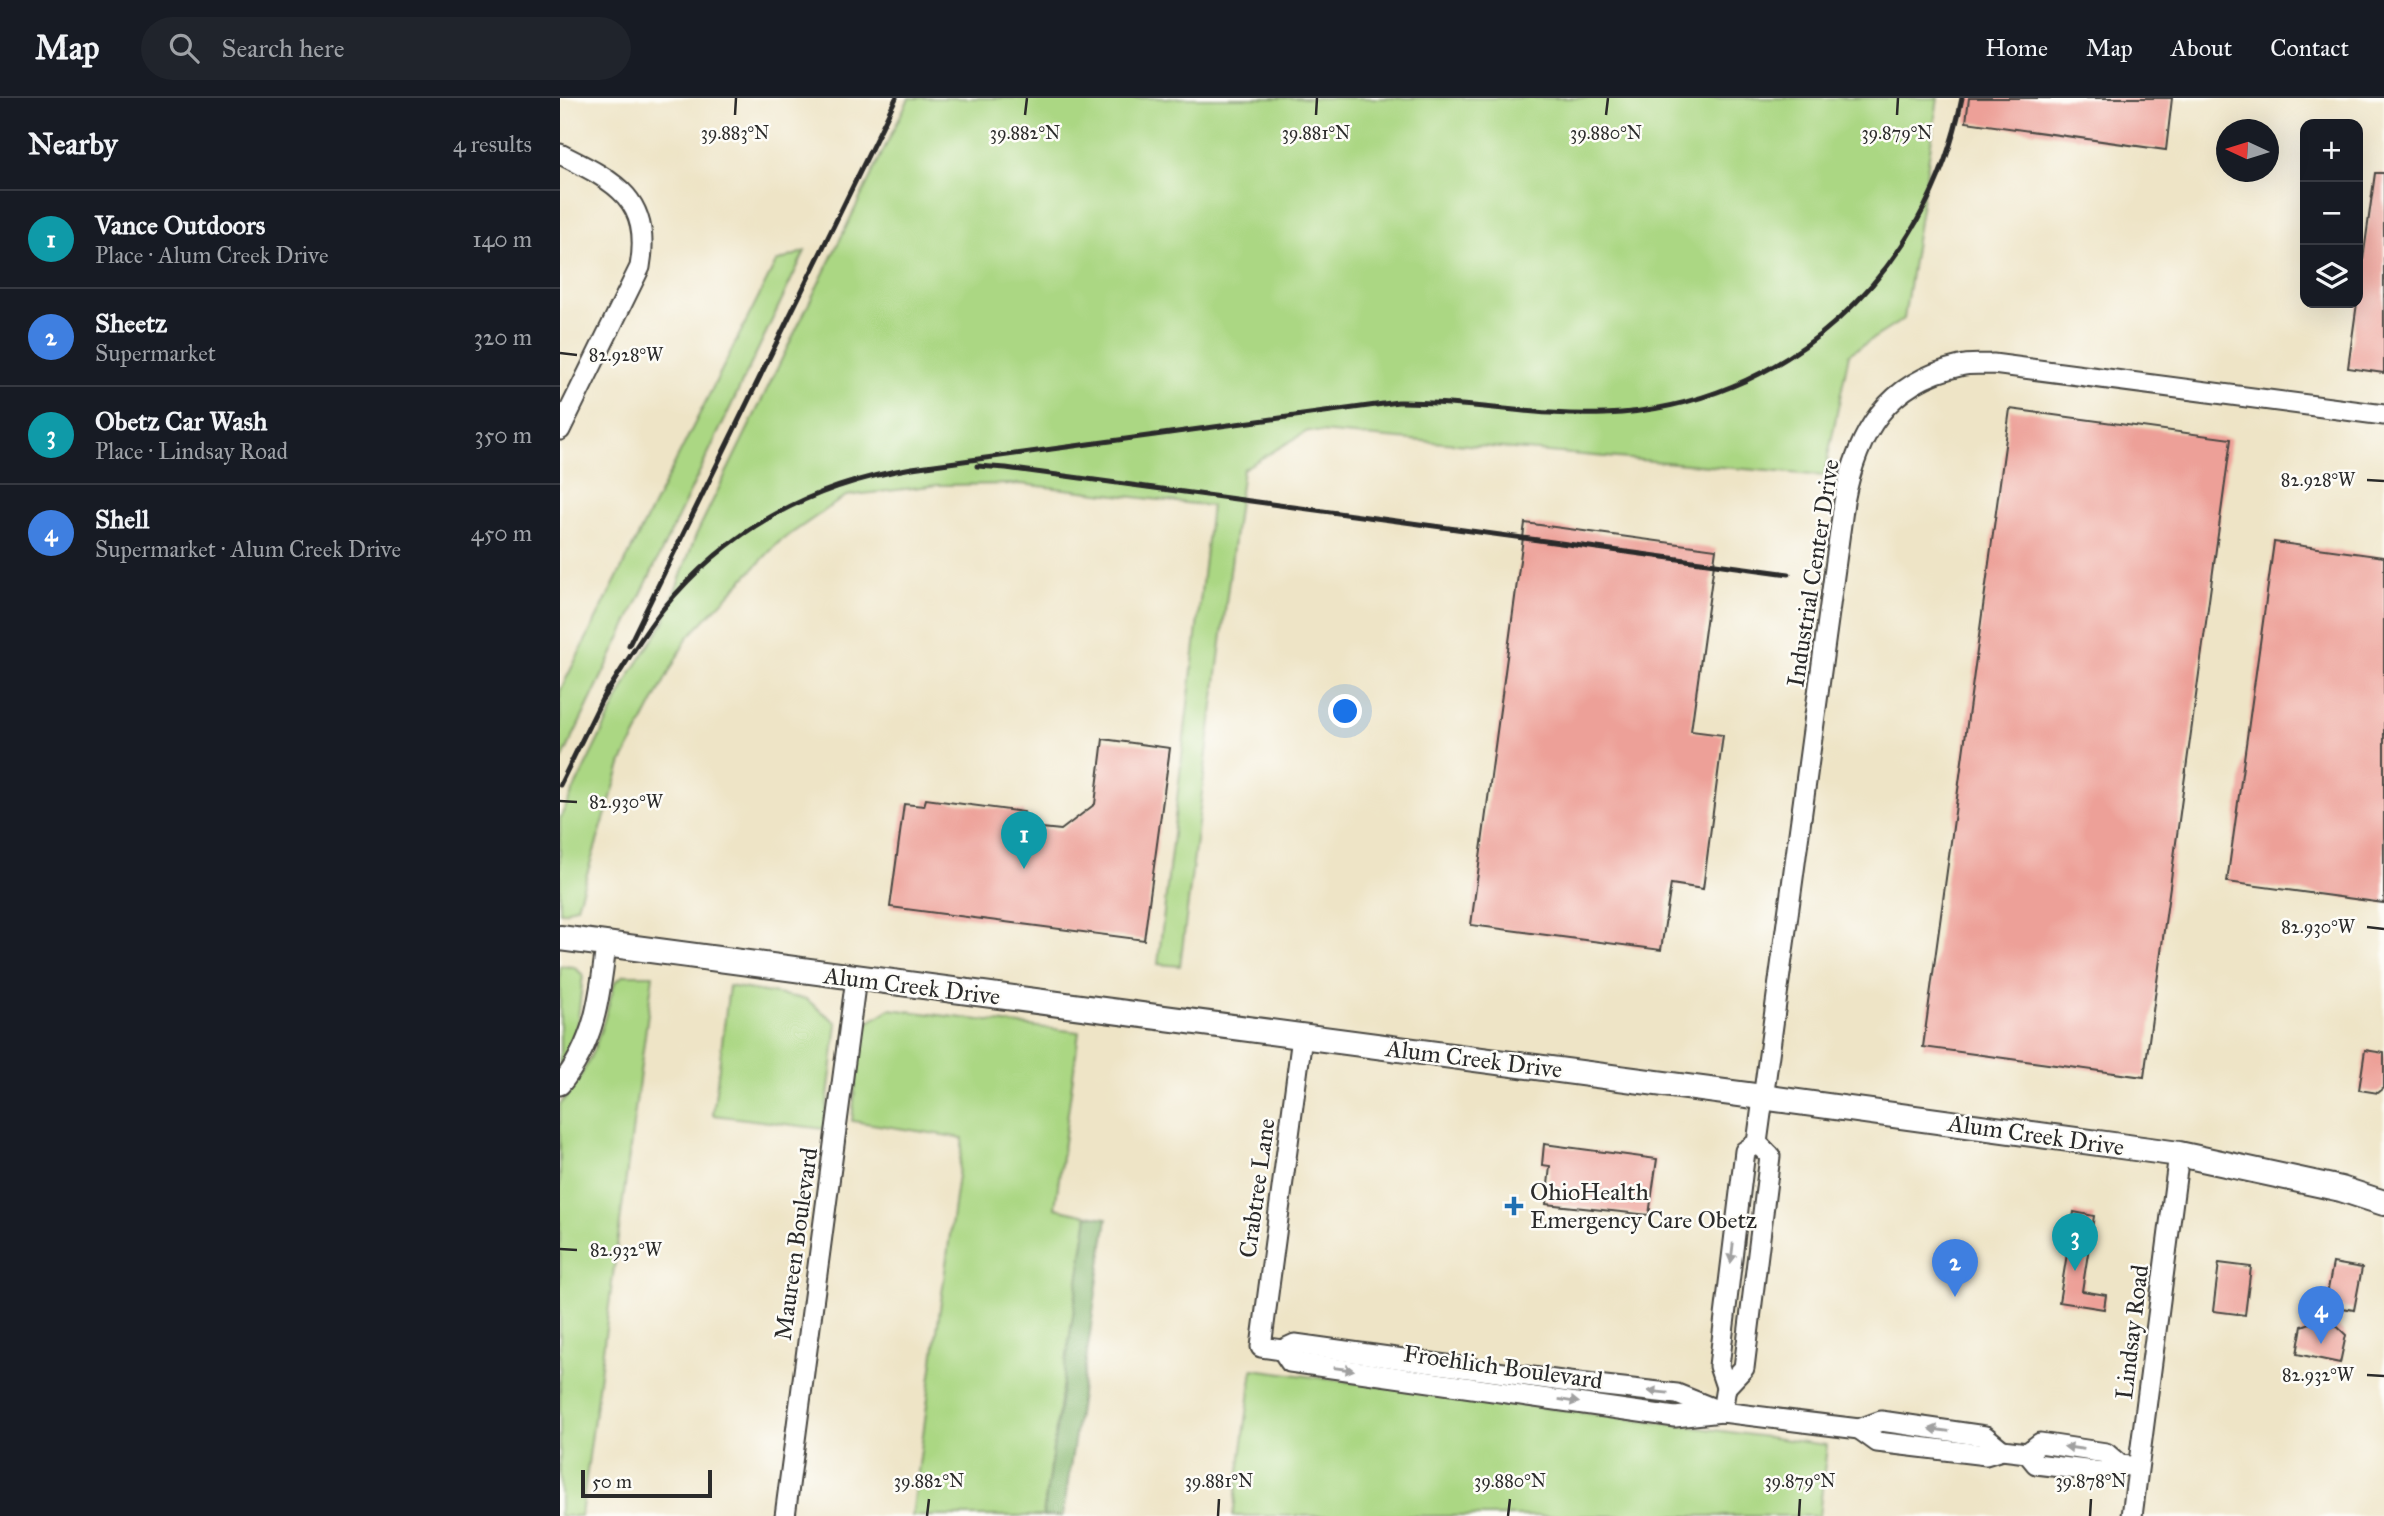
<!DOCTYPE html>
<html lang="en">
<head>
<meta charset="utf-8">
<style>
	body { margin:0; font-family:"IM FELL Great Primer",serif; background:#20242c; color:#f1f3f6 }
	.controls { position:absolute; right:21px; top:21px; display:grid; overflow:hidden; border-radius:14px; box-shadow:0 7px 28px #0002 }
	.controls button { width:63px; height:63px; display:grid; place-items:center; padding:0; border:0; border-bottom:2px solid #363941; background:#171b24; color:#f1f3f6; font:35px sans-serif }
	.compass { position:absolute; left:1656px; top:21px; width:63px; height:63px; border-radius:50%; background:#171b24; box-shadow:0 7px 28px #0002; rotate:274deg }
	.scale { position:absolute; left:21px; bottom:18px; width:131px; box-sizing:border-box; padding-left:7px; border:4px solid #2b2b2b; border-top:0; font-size:19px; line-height:24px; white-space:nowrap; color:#2b2b2b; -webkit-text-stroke:5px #fdfcf7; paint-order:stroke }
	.you { position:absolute; left:786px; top:614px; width:24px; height:24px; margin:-18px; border:5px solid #fff; border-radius:50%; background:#1a73e8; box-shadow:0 0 0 10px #1a73e833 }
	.badge { display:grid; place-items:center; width:46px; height:46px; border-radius:50%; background:#1f6fb2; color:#fff; font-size:23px; font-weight:700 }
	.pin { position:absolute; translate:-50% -58px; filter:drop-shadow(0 2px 4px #0008) }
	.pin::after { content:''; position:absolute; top:37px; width:24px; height:21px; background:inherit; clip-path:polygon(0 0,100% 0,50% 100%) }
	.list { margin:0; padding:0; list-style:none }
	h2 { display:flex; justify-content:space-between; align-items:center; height:91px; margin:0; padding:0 28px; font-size:30px }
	h2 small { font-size:23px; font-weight:400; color:#9ea1a6 }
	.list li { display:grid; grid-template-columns:46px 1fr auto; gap:21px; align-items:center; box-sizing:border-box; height:98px; padding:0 28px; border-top:2px solid #363941 }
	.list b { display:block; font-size:26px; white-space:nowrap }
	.list p { margin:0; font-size:23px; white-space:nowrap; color:#9ea1a6 }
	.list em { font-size:23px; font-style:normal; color:#9ea1a6 }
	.icon { flex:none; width:38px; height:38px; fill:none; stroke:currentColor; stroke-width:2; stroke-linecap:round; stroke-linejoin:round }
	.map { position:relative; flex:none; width:1824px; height:1418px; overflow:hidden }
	header { display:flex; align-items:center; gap:42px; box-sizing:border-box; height:98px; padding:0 35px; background:#171b24; border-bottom:2px solid #363941 }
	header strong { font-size:33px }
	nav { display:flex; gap:38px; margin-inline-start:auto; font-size:24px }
	.search { width:490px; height:63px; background:#20242c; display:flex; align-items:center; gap:18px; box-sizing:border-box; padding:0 24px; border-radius:38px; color:#9ea1a6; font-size:26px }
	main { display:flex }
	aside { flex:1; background:#171b24 }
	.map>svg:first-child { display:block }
</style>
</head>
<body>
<header>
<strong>Map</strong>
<div class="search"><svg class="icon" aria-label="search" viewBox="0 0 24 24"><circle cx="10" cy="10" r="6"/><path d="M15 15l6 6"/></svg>Search here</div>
<nav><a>Home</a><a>Map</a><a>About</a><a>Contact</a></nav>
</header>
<main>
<aside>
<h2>Nearby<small>4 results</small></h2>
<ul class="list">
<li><span class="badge" style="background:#0f9aa8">1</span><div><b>Vance Outdoors</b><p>Place · Alum Creek Drive</p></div><em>140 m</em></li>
<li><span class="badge" style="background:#3f7fe0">2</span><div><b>Sheetz</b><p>Supermarket</p></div><em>320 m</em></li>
<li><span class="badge" style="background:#0f9aa8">3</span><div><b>Obetz Car Wash</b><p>Place · Lindsay Road</p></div><em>350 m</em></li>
<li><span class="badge" style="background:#3f7fe0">4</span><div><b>Shell</b><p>Supermarket · Alum Creek Drive</p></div><em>450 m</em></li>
</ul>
</aside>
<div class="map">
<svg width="1824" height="1418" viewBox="0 0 1824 1418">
	<rect width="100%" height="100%" fill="#fdfcf7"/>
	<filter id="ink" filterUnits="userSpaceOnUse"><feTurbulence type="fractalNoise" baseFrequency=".0143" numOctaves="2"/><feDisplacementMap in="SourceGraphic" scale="14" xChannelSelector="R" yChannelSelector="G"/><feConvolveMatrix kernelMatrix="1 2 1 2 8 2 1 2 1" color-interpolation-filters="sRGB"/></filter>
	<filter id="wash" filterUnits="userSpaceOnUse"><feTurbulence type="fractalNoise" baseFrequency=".00686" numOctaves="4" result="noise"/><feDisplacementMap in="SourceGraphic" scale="28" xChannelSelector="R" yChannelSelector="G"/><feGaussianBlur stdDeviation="1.57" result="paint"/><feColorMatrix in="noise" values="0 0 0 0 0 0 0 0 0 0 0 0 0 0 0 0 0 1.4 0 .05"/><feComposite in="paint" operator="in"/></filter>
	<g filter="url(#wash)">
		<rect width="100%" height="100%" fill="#eee4c6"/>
		<g fill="#abd783" stroke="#6b8157" stroke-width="2">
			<path d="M 349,0 L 1378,0 L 1344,221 L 1289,256 L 1264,378 L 748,333 L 683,371 L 620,868 L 598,866 L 651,408 L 461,386 L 378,387 L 286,398 L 219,444 L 127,540 L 62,664 L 17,808 L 4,814 L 0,814 L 0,720 L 71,575 L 103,526 L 136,437 Z"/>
			<path d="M 245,153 L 0,666 L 0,593 L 216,164 Z"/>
			<path d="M 0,868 L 14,869 L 23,877 L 16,937 L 0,968 Z"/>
			<path d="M 64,877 L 93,877 L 21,1418 L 0,1418 L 0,1006 C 32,972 43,927 55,884 Z"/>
			<path d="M 169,888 L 246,901 L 277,925 L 264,1031 L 153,1017 Z"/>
			<path d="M 330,911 L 519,934 L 495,1110 L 528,1117 L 483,1418 L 352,1418 L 403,1040 L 292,1023 L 301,929 Z"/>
			<path d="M 693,1271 L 1267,1347 L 1259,1418 L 673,1418 Z"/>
		</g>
		<path fill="#88b871" stroke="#5a724e" stroke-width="2" d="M 528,1117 L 547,1120 L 503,1418 L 483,1418 Z"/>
		<g id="blocks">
			<g fill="#eda098">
				<path d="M 1409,0 L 1612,0 L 1606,52 L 1406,24 Z"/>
				<path d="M 1815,75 L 1824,75 L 1824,275 L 1788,270 Z"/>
				<path d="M 1450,311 L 1671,341 L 1584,979 L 1363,949 Z"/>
				<path d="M 965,425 L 1156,451 L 1131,633 L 1163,637 L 1143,791 L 1111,786 L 1101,852 L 911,827 Z"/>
				<path d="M 1714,444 L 1824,459 L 1824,805 L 1667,784 Z"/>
				<path d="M 543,641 L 610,650 L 584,842 L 330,809 L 344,706 L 364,708 L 366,701 L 464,714 L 462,728 L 501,732 L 535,706 Z"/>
				<path d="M 1805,952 L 1824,955 L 1824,990 L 1818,995 L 1799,992 Z"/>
				<path d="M 984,1046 L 1097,1061 L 1089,1117 L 986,1106 L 990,1068 L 982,1067 Z"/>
				<path d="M 1514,1114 L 1534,1118 L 1522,1193 L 1546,1197 L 1544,1211 L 1499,1204 Z"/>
				<path d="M 1659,1165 L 1691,1169 L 1685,1217 L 1653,1213 Z"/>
				<path d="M 1773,1165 L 1802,1170 L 1794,1212 L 1765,1207 Z"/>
				<path d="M 1764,1216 L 1786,1237 L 1780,1265 L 1737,1256 L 1742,1228 L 1750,1225 L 1762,1227 Z"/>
			</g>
		</g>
	</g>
	<g filter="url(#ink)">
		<use href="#blocks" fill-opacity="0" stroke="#484742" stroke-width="2"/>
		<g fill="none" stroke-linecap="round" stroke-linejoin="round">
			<g stroke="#484742" stroke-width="23">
				<g id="minor">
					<path d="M 0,56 C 54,83 92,100 80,169 L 0,332"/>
					<path d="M 742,939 L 701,1249 L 722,1252 L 735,1246 L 1009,1284 L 1117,1296 L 1162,1314"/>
					<path d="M 0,987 C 35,945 40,899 46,847"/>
					<path d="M 722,1252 L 730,1264 L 1115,1319 L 1162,1314 L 1299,1331 L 1321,1323 L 1425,1338 L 1442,1352"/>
					<path d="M 1166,1289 L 1184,1270 L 1210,1058 L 1197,1045"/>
					<path d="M 1162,1314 L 1166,1289 L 1159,1268 L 1185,1053 L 1197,1045 L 1284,404 C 1297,335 1327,284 1400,268 C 1410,265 1422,267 1433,266 L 1824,317"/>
					<path d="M 1299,1331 L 1317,1344 L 1426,1357 L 1442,1352 L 1467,1355 L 1476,1366 L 1542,1374 L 1560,1367"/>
					<path d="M 1467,1355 L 1480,1345 L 1546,1355 L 1560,1367 L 1570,1368"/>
					<path d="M 225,1418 L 296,880"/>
					<path d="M 1572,1418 L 1619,1056"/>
				</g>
			</g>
			<g stroke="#484742" stroke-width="28">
				<path id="major" d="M 0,840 L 1202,999 L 1619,1056 L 1781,1091 L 1824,1105"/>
			</g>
			<use href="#minor" stroke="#fff" stroke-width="19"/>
			<use href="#major" stroke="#fff" stroke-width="24"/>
			<g stroke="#2b2b2b" stroke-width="5">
				<path d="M 417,368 L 446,370 L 1229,476"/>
				<path d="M 69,547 L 336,0"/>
				<path d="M 43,600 C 63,571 80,539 103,511 C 168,431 251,387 352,370 L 838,304 C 908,303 976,319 1045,316 C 1226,309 1368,175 1402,0"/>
				<path d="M 0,687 L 47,591"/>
			</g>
		</g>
		<defs><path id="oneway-solid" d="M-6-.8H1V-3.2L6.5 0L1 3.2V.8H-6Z" transform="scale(1.75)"/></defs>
		<g fill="#a0a0a0">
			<use href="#oneway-solid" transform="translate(1172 1155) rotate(97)"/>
			<use href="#oneway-solid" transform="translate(784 1271) rotate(8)"/>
			<use href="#oneway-solid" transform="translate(1098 1294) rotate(-174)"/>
			<use href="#oneway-solid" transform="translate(1009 1303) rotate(9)"/>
			<use href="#oneway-solid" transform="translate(1379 1332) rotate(-172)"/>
			<use href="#oneway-solid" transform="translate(1514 1350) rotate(-172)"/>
		</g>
	</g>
	<path fill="none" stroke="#2b2b2b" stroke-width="2.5" d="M 175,17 L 176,0M 465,17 L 467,0M 756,17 L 757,0M 1046,17 L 1048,0M 1337,17 L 1338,0M 0,255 L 17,257M 1807,382 L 1824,383M 0,703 L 17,704M 1807,829 L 1824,831M 0,1151 L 17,1152M 1807,1277 L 1824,1278M 367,1418 L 369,1401M 658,1418 L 659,1401M 948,1418 L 950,1401M 1239,1418 L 1240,1401M 1530,1418 L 1531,1401"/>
	<path fill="#1f6fb2" stroke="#fdfcf7" stroke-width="2.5" d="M950.5 1097.5h7v7h7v7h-7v7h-7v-7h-7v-7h7z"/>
	<g text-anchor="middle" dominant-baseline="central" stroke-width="5" stroke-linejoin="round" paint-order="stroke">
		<g font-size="24" fill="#2b2b2b" stroke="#fdfcf7">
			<text transform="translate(1253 475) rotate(-81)">Industrial Center Drive</text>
			<text transform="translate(352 888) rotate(7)">Alum Creek Drive</text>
			<text transform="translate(914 961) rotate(7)">Alum Creek Drive</text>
			<text transform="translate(1476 1037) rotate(8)">Alum Creek Drive</text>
			<text transform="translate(697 1090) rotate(-82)">Crabtree Lane</text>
			<text transform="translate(236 1146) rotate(-82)">Maureen Boulevard</text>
			<text transform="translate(1572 1234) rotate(-83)">Lindsay Road</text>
			<text transform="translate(943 1269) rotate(8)">Froehlich Boulevard</text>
		</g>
		<g font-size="24" fill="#2b2b2b" stroke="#fdfcf7" text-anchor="start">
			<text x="970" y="1094">OhioHealth<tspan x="970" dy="28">Emergency Care Obetz</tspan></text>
		</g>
	</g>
	<g font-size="18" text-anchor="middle" fill="#2b2b2b" stroke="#fdfcf7" stroke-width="5" stroke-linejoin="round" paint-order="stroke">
		<text x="175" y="41">39.883°N</text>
		<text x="465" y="41">39.882°N</text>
		<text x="756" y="41">39.881°N</text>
		<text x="1046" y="41">39.880°N</text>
		<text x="1337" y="41">39.879°N</text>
		<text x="66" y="263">82.928°W</text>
		<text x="1758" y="388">82.928°W</text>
		<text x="66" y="710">82.930°W</text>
		<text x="1758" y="835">82.930°W</text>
		<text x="66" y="1158">82.932°W</text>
		<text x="1758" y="1283">82.932°W</text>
		<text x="369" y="1389">39.882°N</text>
		<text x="659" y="1389">39.881°N</text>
		<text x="950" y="1389">39.880°N</text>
		<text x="1240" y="1389">39.879°N</text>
		<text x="1531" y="1389">39.878°N</text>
	</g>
</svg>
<div class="controls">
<button>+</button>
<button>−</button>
<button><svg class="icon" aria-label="layers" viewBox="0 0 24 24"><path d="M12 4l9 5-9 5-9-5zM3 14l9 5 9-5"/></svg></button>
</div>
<svg class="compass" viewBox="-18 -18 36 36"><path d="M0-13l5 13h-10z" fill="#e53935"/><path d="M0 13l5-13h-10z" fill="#9ea1a6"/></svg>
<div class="scale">50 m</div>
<div class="you"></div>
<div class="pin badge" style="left:464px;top:771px;background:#0f9aa8">1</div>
<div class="pin badge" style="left:1395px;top:1199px;background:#3f7fe0">2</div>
<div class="pin badge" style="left:1515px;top:1173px;background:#0f9aa8">3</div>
<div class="pin badge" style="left:1761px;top:1246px;background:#3f7fe0">4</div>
</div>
</main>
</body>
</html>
